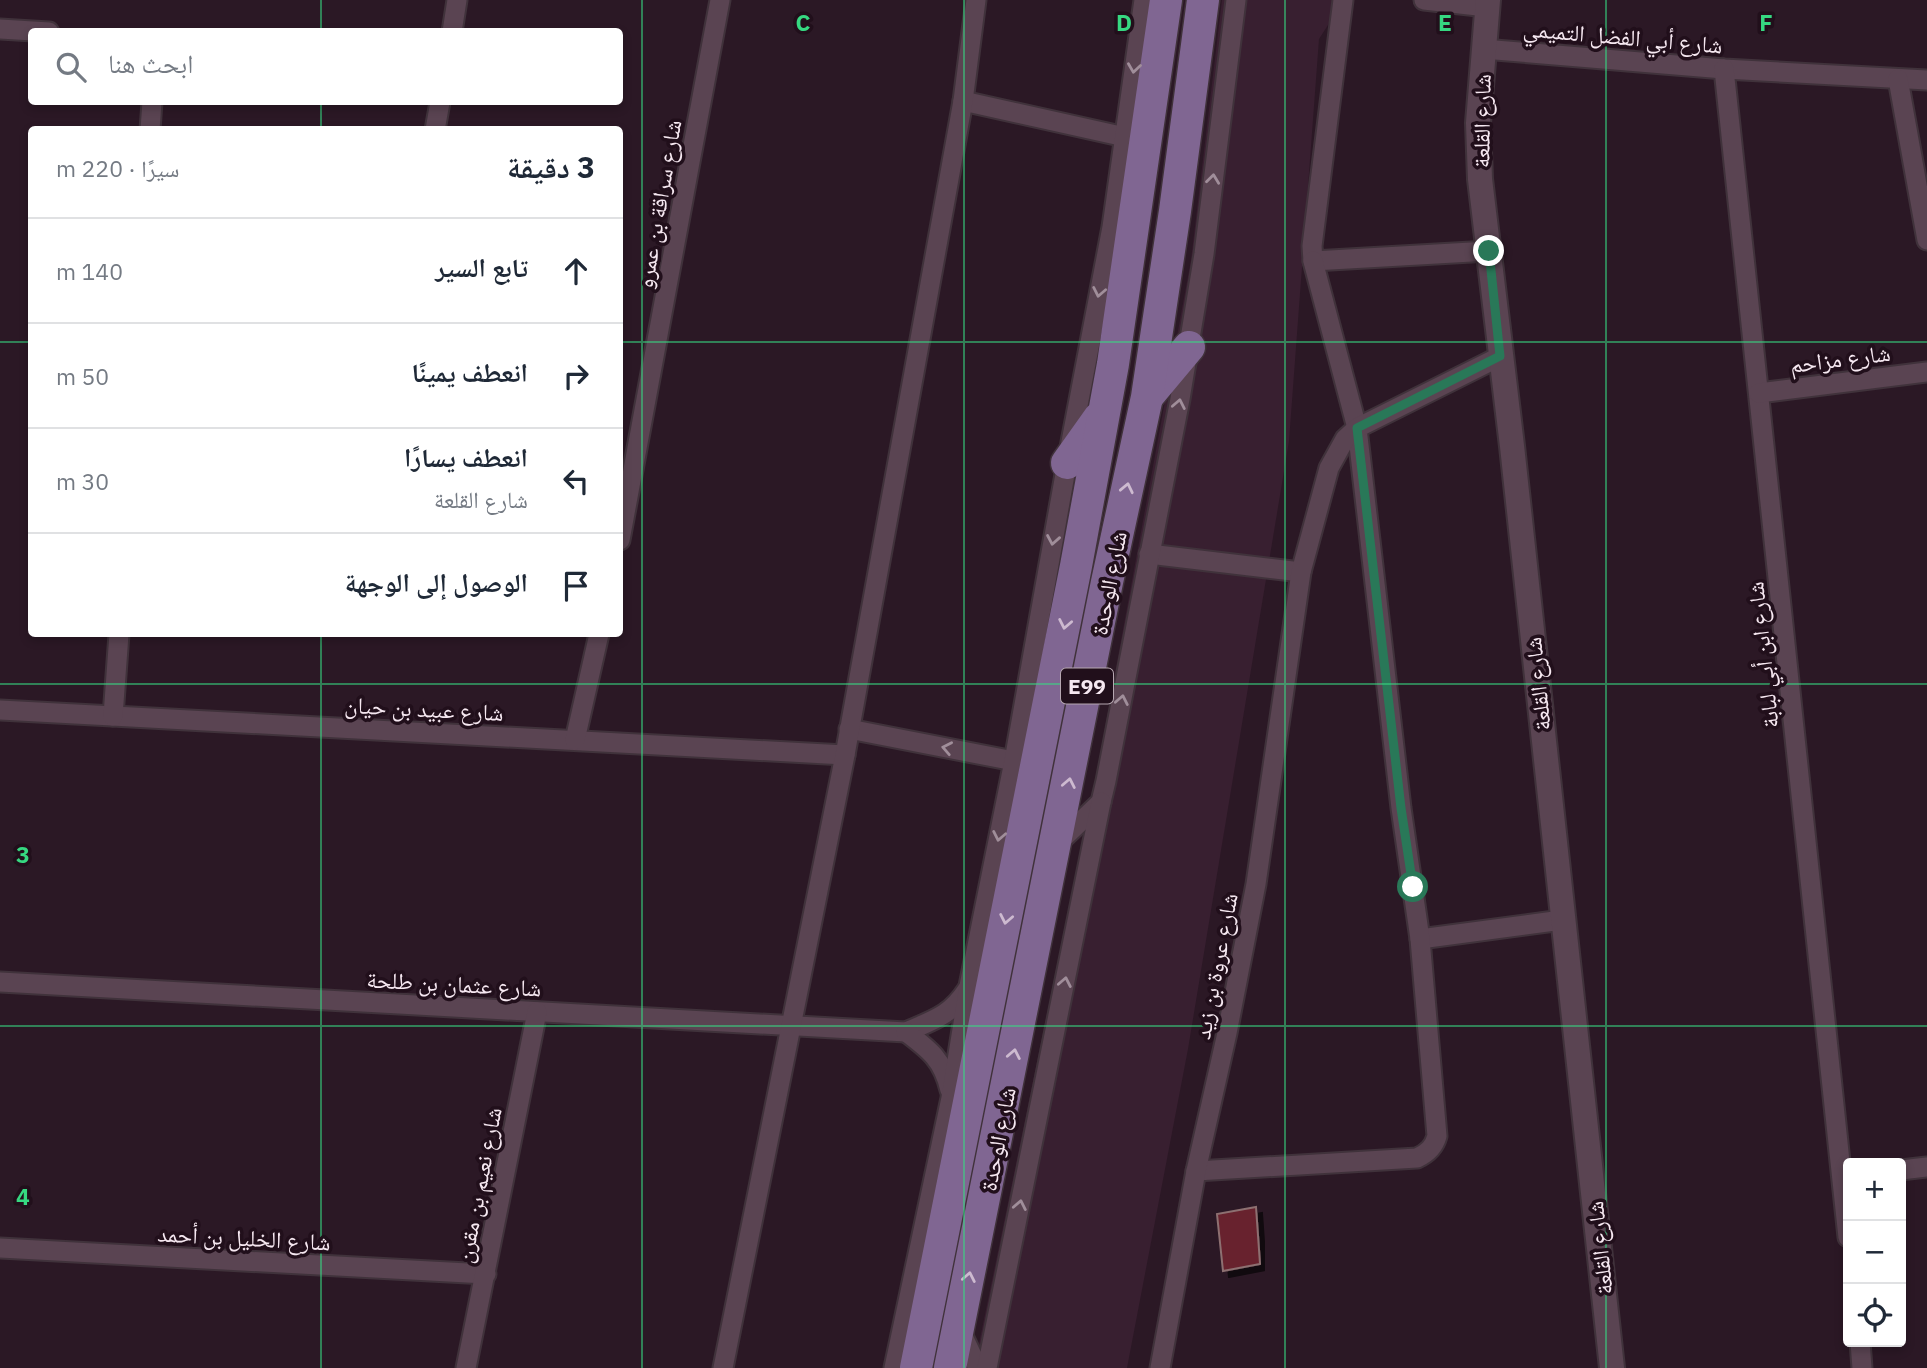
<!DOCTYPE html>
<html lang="ar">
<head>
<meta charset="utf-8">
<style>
	body { margin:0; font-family:"IBM Plex Sans","Noto Naskh Arabic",sans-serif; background:#f2f2f3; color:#1f2937; direction:rtl }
	.controls { position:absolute; right:21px; bottom:21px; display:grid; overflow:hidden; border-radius:7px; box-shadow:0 4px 10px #0003 }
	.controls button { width:63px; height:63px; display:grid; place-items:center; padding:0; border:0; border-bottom:2px solid #e0e1e3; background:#fff; color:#1f2937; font:35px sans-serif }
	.stop { position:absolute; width:21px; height:21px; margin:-16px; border:5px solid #297858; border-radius:50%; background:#fff }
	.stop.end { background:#297858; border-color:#fff; box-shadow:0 2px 7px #0008 }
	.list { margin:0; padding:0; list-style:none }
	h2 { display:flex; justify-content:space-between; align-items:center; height:91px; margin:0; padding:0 28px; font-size:30px }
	h2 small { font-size:23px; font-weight:400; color:#747a83 }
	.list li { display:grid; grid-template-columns:46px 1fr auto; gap:21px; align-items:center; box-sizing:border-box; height:105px; padding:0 28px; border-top:2px solid #e0e1e3 }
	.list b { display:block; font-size:26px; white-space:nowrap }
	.list p { margin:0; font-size:23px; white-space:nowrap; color:#747a83 }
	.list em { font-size:23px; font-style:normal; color:#747a83 }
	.icon { flex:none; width:38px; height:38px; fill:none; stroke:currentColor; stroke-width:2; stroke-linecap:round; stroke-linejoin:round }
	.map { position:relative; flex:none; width:1927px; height:1368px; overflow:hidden; direction:ltr }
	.search { position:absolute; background:#fff; box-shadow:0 4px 10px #0003; left:28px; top:28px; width:595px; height:77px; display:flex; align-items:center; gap:18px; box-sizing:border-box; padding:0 24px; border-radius:7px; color:#747a83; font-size:26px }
	.panel { position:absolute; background:#fff; box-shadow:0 4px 10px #0003; left:28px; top:126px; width:595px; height:511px; border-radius:7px; direction:rtl }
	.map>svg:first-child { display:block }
</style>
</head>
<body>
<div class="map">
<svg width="1927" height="1368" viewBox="0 0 1927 1368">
	<defs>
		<filter id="shadow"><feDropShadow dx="6" dy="6" stdDeviation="0" flood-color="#0009"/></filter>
	</defs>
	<rect width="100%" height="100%" fill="#2b1825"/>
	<path fill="#381f30" d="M 1222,0 L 1344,0 L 1319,39 L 1289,441 L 1188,1049 L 1127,1368 L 974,1368 L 1099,760 L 1191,260 Z"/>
	<path fill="#68222d" stroke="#8d6f71" stroke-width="2" filter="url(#shadow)" d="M 1256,1207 L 1260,1264 L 1223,1271 L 1217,1214 Z"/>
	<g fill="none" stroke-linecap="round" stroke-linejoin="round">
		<g stroke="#40323b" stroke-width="23">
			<g id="minor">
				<path d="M 1343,0 L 1312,246 L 1313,261 L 1489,251"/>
				<path d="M 1424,0 L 1487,7"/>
				<path d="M 0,29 L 49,32"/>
				<path d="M 452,32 L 457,0"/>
				<path d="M 1483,49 L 1724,69 L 1927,80"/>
				<path d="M 1724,69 L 1848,1237"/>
				<path d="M 1898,79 L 1927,240"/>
				<path d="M 963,101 L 1125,137"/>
				<path d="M 150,130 L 152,102"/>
				<path d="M 435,130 L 440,102"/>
				<path d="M 1759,393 L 1927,372"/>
				<path d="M 620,540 L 720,0"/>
				<path d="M 1149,554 L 1301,572"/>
				<path d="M 0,710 L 845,755"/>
				<path d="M 113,716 L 119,634"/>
				<path d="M 849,729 L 1014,761"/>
				<path d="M 575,740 L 599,634"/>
				<path d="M 1056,845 L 1101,802 L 1106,781 L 1180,399 L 1204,254 L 1236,0"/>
				<path d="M 1420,939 L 1562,920"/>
				<path d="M 0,982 L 906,1032 C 933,1020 950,1016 967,990"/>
				<path d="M 906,1032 C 930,1050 943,1060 950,1090"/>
				<path d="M 1901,1170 L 1927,1167"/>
				<path d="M 1196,1171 L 1417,1158 C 1428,1153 1434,1147 1437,1136 L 1420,939 L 1401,808 L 1357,428 L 1313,261"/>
				<path d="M 0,1248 L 486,1274"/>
				<path d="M 959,1328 L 978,1368"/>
				<path d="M 1860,1342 L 1862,1368"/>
				<path d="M 466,1368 L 537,1012"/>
				<path d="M 723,1368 L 845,755 L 963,101 L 976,0"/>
				<path d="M 894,1368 L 951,1098 L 969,986 L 1014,761 L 1067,463 L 1112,227 L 1144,0"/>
				<path d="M 987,1368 L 1101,802"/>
				<path d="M 1160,1368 L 1196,1171 L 1227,1033 L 1256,884 L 1301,572 L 1329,468 L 1345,439 L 1357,428 L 1501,356"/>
			</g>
		</g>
		<g stroke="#40323b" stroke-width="28">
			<path id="tertiary" d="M 1488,0 L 1478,123 L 1480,179 L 1512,446 L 1612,1368"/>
		</g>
		<g stroke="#40323b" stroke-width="35">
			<g id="primary">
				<path d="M 1148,396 L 1189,347"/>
				<path d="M 1067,463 L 1099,418"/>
				<path d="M 916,1368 L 1076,566 L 1113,364 L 1166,0"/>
				<path d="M 950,1368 L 1107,582 L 1147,397 L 1175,211 L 1203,0"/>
			</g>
		</g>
		<use href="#minor" stroke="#5a4452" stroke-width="19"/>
		<use href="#tertiary" stroke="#5a4452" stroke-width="24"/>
		<use href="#primary" stroke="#806692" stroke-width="32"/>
	</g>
	<defs><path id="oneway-chevron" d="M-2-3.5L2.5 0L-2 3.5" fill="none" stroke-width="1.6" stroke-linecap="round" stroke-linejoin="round" transform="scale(1.75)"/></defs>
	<g stroke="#a08e9a">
		<use href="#oneway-chevron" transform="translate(1134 68) rotate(98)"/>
		<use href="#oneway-chevron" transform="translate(1213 179) rotate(-83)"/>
		<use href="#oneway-chevron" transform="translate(1099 292) rotate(101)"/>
		<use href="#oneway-chevron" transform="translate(1179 404) rotate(-79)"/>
		<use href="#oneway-chevron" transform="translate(1053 540) rotate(100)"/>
		<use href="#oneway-chevron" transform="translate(1122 700) rotate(-79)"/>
		<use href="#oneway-chevron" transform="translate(947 748) rotate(-169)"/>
		<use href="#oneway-chevron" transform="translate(999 836) rotate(101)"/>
		<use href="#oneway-chevron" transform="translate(1065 982) rotate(-79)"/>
		<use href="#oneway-chevron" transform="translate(1020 1205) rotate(-79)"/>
	</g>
	<g stroke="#cdbad0">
		<use href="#oneway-chevron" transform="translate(1127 488) rotate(-78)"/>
		<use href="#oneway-chevron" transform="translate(1065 624) rotate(101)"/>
		<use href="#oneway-chevron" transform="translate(1069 783) rotate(-79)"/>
		<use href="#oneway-chevron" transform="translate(1006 919) rotate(101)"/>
		<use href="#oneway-chevron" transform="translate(1014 1054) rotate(-79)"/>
		<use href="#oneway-chevron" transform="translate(969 1277) rotate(-79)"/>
	</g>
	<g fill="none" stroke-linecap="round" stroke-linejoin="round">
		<path stroke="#297858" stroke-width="9" d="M 1413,887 L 1401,808 L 1357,428 L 1500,356 L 1489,251"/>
	</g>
	<path fill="none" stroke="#36d881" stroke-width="2" stroke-opacity="0.55" d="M 321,0 L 321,32M 642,0 L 642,1368M 964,0 L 964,1368M 1285,0 L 1285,1368M 1606,0 L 1606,1368M 321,102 L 321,130M 0,342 L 32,342M 620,342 L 1927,342M 321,634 L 321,1368M 0,684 L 1927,684M 0,1026 L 1927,1026"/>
	<g text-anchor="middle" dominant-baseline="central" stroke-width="7" stroke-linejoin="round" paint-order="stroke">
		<rect fill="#210f1b" stroke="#b6a7b1" stroke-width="2" x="1061" y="668.5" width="52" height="35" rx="5"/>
		<g font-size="21" font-weight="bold" fill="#f6e8f1">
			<text x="1087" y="686">E99</text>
		</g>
		<g font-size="23" fill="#f6e8f1" stroke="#210f1b">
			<text transform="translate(1623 36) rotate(5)">شارع أبي الفضل التميمي</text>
			<text transform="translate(1481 121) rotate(-89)">شارع القلعة</text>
			<text transform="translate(658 204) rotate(-80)">شارع سراقة بن عمرو</text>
			<text transform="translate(1840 358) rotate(-7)">شارع مزاحم</text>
			<text transform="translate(1108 583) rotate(-79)">شارع الوحدة</text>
			<text transform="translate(1762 655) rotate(-96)">شارع ابن أبي لبابة</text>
			<text transform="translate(1537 684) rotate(-96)">شارع القلعة</text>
			<text transform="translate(424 708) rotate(3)">شارع عبيد بن حيان</text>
			<text transform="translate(1215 966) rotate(-79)">شارع عروة بن زيد</text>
			<text transform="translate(454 983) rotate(3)">شارع عثمان بن طلحة</text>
			<text transform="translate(997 1139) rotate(-79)">شارع الوحدة</text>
			<text transform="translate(478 1185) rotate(-79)">شارع نعيم بن مقرن</text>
			<text transform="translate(244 1237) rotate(3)">شارع الخليل بن أحمد</text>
			<text transform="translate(1599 1248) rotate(-96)">شارع القلعة</text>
		</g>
	</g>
	<g font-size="23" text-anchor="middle" font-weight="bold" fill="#36d881" stroke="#210f1b" stroke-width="7" stroke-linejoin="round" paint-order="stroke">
		<text x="803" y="31">C</text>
		<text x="1124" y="31">D</text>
		<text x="1445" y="31">E</text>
		<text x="1766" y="31">F</text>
		<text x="23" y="863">3</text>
		<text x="23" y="1205">4</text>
	</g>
</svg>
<div class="controls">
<button>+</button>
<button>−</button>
<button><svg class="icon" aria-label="locate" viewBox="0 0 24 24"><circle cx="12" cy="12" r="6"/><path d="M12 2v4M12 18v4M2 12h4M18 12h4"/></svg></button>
</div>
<div class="stop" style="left:1413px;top:887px"></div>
<div class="stop end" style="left:1489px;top:251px"></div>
<div class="search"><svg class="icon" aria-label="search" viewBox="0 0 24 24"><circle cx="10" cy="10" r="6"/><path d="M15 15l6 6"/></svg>ابحث هنا</div>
<section class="panel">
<h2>3 دقيقة<small>سيرًا · 220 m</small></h2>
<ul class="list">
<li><svg class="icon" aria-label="ahead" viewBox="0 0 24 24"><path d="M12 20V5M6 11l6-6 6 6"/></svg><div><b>تابع السير</b></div><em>140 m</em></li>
<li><svg class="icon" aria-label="right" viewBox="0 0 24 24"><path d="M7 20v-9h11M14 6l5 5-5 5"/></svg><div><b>انعطف يمينًا</b></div><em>50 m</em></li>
<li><svg class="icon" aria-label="left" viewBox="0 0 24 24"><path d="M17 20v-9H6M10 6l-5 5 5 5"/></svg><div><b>انعطف يسارًا</b><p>شارع القلعة</p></div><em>30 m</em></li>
<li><svg class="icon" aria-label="arrive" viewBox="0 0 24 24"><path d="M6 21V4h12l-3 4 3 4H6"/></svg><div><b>الوصول إلى الوجهة</b></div></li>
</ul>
</section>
</div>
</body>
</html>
